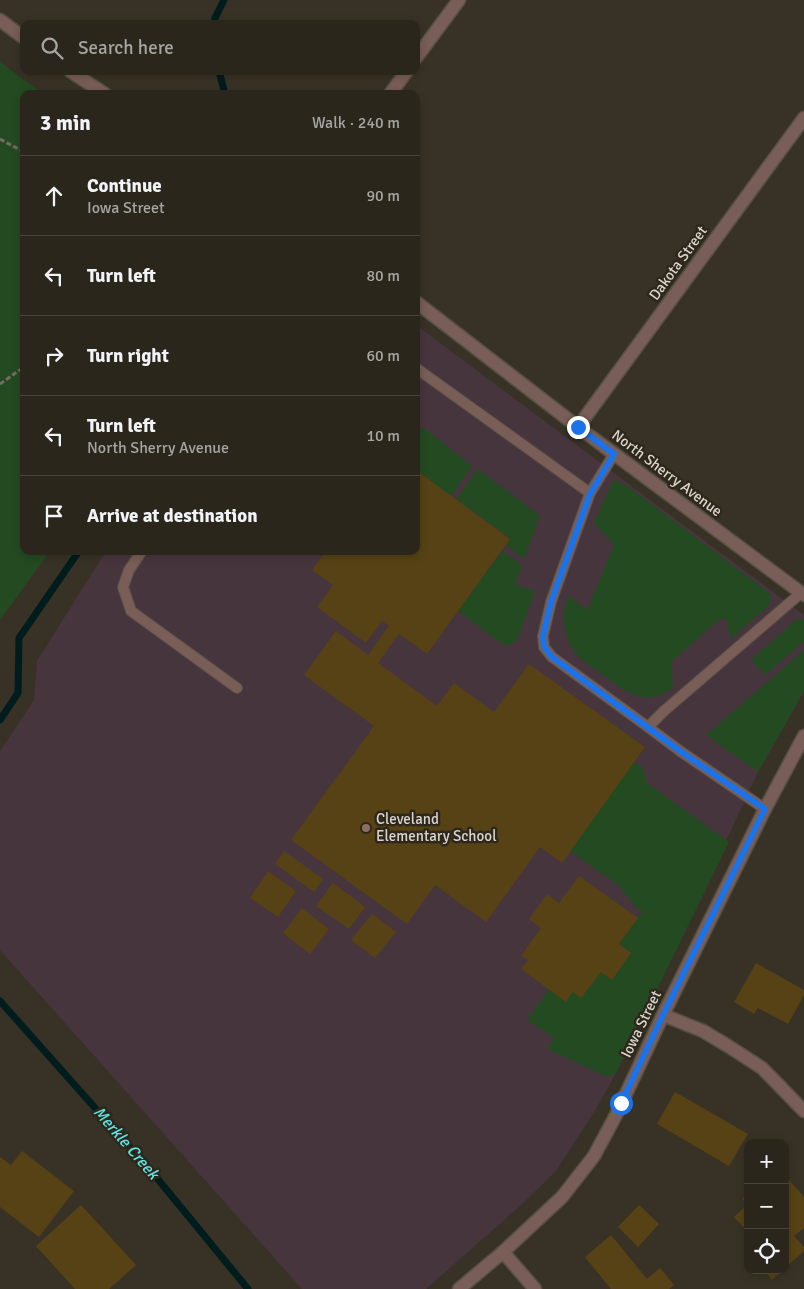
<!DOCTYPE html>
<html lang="en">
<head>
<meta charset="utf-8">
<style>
	body { margin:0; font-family:Signika,sans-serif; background:#363229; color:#f1f3f6 }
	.controls { position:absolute; right:15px; bottom:15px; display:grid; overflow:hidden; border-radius:10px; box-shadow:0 2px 8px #0003 }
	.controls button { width:45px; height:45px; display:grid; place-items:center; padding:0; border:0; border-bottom:1px solid #46433b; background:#2a261c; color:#f1f3f6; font:25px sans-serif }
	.stop { position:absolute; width:15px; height:15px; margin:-11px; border:4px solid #1a73e8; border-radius:50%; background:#fff }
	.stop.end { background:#1a73e8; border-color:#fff; box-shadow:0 1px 5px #0008 }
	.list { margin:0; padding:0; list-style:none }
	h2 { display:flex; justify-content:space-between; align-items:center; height:65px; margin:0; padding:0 20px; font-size:21px }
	h2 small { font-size:16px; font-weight:400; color:#a5a5a3 }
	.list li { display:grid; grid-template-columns:32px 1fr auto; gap:15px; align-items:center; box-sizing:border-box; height:80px; padding:0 20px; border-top:1px solid #46433b }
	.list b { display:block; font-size:19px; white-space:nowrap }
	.list p { margin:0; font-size:16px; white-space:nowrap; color:#a5a5a3 }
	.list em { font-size:16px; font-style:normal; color:#a5a5a3 }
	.icon { flex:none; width:28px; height:28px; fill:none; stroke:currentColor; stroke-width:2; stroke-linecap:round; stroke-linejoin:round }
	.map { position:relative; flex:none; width:804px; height:1289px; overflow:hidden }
	.search { position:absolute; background:#2a261c; box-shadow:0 2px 8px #0003; left:20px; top:20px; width:400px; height:55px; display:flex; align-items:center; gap:12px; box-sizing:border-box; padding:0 18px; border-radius:10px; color:#a5a5a3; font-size:19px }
	.panel { position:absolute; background:#2a261c; box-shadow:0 2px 8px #0003; left:20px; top:90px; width:400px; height:465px; border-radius:10px }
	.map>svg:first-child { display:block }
</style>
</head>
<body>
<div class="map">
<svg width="804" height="1289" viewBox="0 0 804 1289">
	<rect width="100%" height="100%" fill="#383226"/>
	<path fill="#47353e" d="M 416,325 L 804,615 L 804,691 L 757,774 L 707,882 L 617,1071 L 596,1109 L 556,1171 L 522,1204 L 426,1289 L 302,1289 L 0,950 L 0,751 L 34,700 L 37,661 L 106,551 L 416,551 Z"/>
	<g fill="#244a22">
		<path d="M 0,62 L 43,94 L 24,94 L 24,551 L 50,551 L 0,620 Z"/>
		<path d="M 423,427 L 472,466 L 451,496 L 416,470 L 416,436 Z"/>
		<path d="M 478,469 L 540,516 L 525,557 L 521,557 L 506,545 L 510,538 L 456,499 Z"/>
		<path d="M 615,480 L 630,488 L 772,595 L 769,604 L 766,608 L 731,639 L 726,619 L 720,619 L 671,662 L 673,688 C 645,708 628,693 604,676 C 596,670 586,664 579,657 C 564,642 560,615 568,596 L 587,610 L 614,545 L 594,523 L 612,482 Z"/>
		<path d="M 502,551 L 518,562 L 522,567 L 515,584 L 535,591 L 518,638 C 514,644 508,646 502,644 L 458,611 Z"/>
		<path d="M 800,618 L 804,621 L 804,641 L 765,675 L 751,660 L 797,619 Z"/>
		<path d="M 804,650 L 804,691 L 758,772 L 706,735 Z"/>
		<path d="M 634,762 C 637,764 641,767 643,769 C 646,773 644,779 647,783 L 729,842 L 618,1069 L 613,1076 L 605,1076 L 547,1049 L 554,1038 L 527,1020 L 549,989 L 566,1002 L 573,992 L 581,998 L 601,972 L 612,980 L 631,953 L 619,944 L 642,912 L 632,904 L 628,896 L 621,891 L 622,888 L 570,851 Z"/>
	</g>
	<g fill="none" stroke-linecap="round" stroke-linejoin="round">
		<g stroke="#011c1c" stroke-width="7">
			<path d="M 215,24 L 215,18 L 224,0"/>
			<path d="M 219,71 L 225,94"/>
			<path d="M 0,720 L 18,693 L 19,638 L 79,551"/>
			<path d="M 0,1001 L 152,1172 L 248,1289"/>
		</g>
	</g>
	<g fill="#564214">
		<path d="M 416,470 L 510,539 L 427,654 L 399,634 L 378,663 L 437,706 L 454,683 L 494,712 L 529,664 L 645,747 L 562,863 L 540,847 L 486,922 L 435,885 L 407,924 L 291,840 L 374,726 L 304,675 L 336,631 L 368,655 L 389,626 L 382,621 L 366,643 L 317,607 L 333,585 L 312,570 L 326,551 L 416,551 Z"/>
		<path d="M 284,851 L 323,879 L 314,892 L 275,864 Z"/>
		<path d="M 268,871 L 296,891 L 278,917 L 250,898 Z"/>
		<path d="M 579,876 L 638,918 L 619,944 L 631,953 L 612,980 L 601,972 L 581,998 L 573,992 L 566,1002 L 521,969 L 528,960 L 521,956 L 541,928 L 529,919 L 547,894 L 559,903 Z"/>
		<path d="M 333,883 L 365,907 L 349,929 L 316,906 Z"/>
		<path d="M 302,908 L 329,929 L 310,954 L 283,933 Z"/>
		<path d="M 372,914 L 396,932 L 375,958 L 351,940 Z"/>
		<path d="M 756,963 L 804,990 L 804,995 L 788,1024 L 758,1008 L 754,1014 L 734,1002 Z"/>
		<path d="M 675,1092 L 748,1134 L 729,1166 L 657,1124 Z"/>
		<path d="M 22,1151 L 74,1191 L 39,1237 L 0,1207 L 0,1157 L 11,1165 Z"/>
		<path d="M 785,1175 L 804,1197 L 804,1228 L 794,1236 L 804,1247 L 804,1251 L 785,1268 Z"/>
		<path d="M 748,1194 L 748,1232 L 734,1217 L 747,1205 L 742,1199 Z"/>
		<path d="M 81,1205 L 136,1265 L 109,1289 L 75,1289 L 36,1246 Z"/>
		<path d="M 639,1205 L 659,1224 L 638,1247 L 618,1227 Z"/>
		<path d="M 611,1235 L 647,1279 L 660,1268 L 674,1285 L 669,1289 L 611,1289 L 585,1257 Z"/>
		<path d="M 764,1270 L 783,1270 L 772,1280 Z"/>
	</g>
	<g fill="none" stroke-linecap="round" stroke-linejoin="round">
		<g stroke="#555044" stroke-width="12">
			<g id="service">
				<path d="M 416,368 L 590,493"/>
				<path d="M 614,454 L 590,493 L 551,602 L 543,636 L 544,647 L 552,657 L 648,727 L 664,711 L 801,593"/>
				<path d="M 142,551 L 129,570 L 123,587 L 131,611 L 237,688"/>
				<path d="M 648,727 L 680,751 L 765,809"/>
			</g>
		</g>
		<g stroke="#555044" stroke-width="15">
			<g id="minor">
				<path d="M 0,20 L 24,38"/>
				<path d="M 416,58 L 459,0"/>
				<path d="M 70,71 L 105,94"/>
				<path d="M 390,94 L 407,71"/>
				<path d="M 416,302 L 578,427 L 804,595"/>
				<path d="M 578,427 L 804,118"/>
				<path d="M 663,1015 L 703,1031 L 728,1046 L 762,1068 L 804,1111"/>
				<path d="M 503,1252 L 535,1289"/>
				<path d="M 459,1289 L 503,1252 L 562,1197 L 594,1156 L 616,1115 L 663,1015 L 765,809 L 804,736"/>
			</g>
		</g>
		<g stroke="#736d63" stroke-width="3" stroke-dasharray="5 2.5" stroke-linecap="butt">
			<path d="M 0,139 L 24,152"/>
			<path d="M 0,384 L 24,367"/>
		</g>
		<use href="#service" stroke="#795d57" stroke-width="10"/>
		<use href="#minor" stroke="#795d57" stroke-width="12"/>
	</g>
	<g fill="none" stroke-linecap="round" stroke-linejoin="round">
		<path stroke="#1a73e8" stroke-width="6" d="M 578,427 L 614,454 L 590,494 L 551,602 L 543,636 L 544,647 L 552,657 L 680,751 L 765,809 L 663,1015 L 621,1103"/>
	</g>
	<circle fill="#8d6e63" stroke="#2e281c" stroke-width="2" cx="366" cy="828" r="5"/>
	<g text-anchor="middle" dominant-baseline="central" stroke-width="5" stroke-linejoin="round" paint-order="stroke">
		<g font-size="15" fill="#dad6ce" stroke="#2e281c">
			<text transform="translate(678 263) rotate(-54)">Dakota Street</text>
			<text transform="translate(667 473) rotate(37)">North Sherry Avenue</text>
			<text transform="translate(641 1024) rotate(-64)">Iowa Street</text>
		</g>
		<g font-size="15" fill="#dad6ce" stroke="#2e281c" text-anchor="start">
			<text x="376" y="819">Cleveland<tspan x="376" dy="17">Elementary School</tspan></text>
		</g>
		<g font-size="16" font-style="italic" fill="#60e3e5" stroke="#2e281c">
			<text transform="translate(126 1143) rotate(49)">Merkle Creek</text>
		</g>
	</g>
</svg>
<div class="controls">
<button>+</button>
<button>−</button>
<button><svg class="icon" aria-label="locate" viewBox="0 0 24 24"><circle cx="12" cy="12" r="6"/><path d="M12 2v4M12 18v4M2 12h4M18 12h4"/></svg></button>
</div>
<div class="stop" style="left:621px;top:1103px"></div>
<div class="stop end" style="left:578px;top:427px"></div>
<div class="search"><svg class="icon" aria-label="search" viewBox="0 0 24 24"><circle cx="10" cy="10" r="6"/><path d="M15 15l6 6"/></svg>Search here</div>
<section class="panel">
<h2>3 min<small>Walk · 240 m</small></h2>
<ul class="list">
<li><svg class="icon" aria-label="ahead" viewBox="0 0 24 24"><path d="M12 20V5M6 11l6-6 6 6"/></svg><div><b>Continue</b><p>Iowa Street</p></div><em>90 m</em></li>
<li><svg class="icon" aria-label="left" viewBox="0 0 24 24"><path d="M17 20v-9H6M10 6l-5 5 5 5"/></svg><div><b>Turn left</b></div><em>80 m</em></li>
<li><svg class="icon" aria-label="right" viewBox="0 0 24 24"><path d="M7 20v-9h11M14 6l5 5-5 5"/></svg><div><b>Turn right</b></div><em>60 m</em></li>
<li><svg class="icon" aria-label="left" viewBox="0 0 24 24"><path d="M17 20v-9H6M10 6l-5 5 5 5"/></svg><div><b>Turn left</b><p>North Sherry Avenue</p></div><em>10 m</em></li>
<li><svg class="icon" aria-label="arrive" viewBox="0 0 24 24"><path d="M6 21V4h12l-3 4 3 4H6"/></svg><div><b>Arrive at destination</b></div></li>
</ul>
</section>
</div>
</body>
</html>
